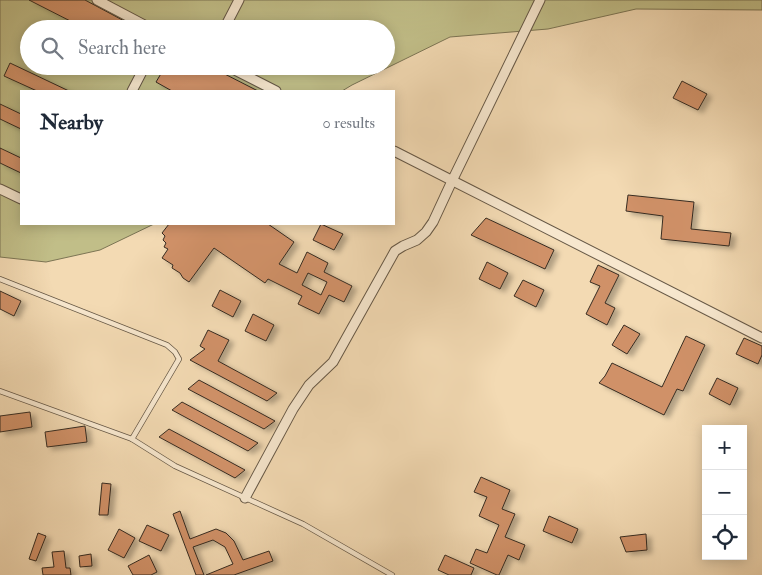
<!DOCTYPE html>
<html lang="en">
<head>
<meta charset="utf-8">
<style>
	body { margin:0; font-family:"IM FELL Double Pica",serif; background:#f2f2f3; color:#1f2937 }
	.controls { position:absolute; right:15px; bottom:15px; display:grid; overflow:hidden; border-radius:0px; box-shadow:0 2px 12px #0003 }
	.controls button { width:45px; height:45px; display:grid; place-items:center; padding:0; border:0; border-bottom:1px solid #e0e1e3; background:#fff; color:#1f2937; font:25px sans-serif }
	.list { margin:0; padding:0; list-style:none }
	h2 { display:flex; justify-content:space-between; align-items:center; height:65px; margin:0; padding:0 20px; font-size:21px }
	h2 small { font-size:16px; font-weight:400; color:#747a83 }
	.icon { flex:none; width:28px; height:28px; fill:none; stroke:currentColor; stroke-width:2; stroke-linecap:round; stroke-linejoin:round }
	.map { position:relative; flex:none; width:762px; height:575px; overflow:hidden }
	.search { position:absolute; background:#fff; box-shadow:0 2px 12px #0003; left:20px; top:20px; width:375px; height:55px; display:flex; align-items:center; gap:12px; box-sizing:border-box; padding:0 18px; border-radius:28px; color:#747a83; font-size:19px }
	.panel { position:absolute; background:#fff; box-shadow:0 2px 12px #0003; left:20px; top:90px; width:375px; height:135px; border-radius:0px }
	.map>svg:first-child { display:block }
</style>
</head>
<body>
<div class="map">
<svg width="762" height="575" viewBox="0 0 762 575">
	<defs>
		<filter id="shadow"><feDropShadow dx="5" dy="3" stdDeviation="2.5" flood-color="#0004"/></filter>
	</defs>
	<rect width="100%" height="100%" fill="#f3dab3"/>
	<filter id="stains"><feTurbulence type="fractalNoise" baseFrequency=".004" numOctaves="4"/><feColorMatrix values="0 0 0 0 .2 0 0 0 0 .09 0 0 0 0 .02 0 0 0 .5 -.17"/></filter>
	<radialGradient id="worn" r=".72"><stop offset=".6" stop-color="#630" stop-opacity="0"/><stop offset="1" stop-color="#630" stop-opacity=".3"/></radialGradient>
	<path fill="#c1be88" stroke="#7c7554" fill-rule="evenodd" d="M 0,0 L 762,0 L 762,10 L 636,9 L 548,29 L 450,37 L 352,85 L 342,91 L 21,91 L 21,224 L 154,224 L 100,250 L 46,262 L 0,257 ZM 29,29 L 386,29 L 386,66 L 29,66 Z"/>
	<g fill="#d09168" stroke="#372c21" fill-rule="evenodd" filter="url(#shadow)">
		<path d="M 29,0 L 85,0 L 128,23 L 129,29 L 86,29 Z"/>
		<path d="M 10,63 L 69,91 L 37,91 L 4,76 Z"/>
		<path d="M 151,66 L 209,66 L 258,91 L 172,91 L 156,82 L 162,72 Z"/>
		<path d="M 682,81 L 707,94 L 698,110 L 673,98 Z"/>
		<path d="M 0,104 L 21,114 L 21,129 L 0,119 Z"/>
		<path d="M 0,148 L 21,158 L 21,173 L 0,163 Z"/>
		<path d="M 628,195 L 694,202 L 691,229 L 731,233 L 729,246 L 661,239 L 663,216 L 626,211 Z"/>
		<path d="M 486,218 L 554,250 L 545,269 L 471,235 Z"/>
		<path d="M 169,224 L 268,224 L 294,242 L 279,264 L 297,273 L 307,252 L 328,263 L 324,272 L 352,286 L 344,302 L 329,295 L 319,314 L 298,304 L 302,296 L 268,279 L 265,283 L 214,248 L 189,282 L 183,278 L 180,273 L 172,268 L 173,265 L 162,258 L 168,249 L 164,247 L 166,243 L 163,240 L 165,236 L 162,233 ZM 308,273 L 327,282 L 321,295 L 302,285 Z"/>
		<path d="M 321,224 L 343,234 L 334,250 L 313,240 Z"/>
		<path d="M 487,262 L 508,273 L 500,289 L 479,279 Z"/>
		<path d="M 598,265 L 619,275 L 605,303 L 615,308 L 607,325 L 586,314 L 600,286 L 590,282 Z"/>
		<path d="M 523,280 L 544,290 L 536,307 L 514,296 Z"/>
		<path d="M 220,290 L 241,301 L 233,317 L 212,306 Z"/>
		<path d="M 0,291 L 21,301 L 14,316 L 0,309 Z"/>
		<path d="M 253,314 L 274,325 L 266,341 L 245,331 Z"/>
		<path d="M 624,325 L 640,334 L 627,354 L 612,345 Z"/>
		<path d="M 208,330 L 229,340 L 218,361 L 277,393 L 267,401 L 190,360 L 205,349 L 200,346 Z"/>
		<path d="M 686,336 L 705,345 L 683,391 L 677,389 L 664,415 L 599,383 L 605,376 L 612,363 L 662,387 Z"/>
		<path d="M 744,338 L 762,346 L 762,355 L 758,364 L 736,354 Z"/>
		<path d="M 717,378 L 738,388 L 730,405 L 709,394 Z"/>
		<path d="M 199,380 L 275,421 L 264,429 L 188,389 Z"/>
		<path d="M 182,402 L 258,443 L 248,451 L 172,410 Z"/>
		<path d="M 30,412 L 32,427 L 0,432 L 0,416 Z"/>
		<path d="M 85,426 L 87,442 L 47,447 L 45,432 Z"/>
		<path d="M 169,429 L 245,470 L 235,478 L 159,437 Z"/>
		<path d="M 481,477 L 510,490 L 502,509 L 515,514 L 505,537 L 525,545 L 519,560 L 508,555 L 499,575 L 497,575 L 470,563 L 476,549 L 487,553 L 499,525 L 479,516 L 487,497 L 474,492 Z"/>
		<path d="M 102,483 L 111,484 L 108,515 L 99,515 Z"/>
		<path d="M 180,511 L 190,539 L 216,529 L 226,533 L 234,541 L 243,560 L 269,551 L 273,561 L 234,575 L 206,575 L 233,564 L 225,547 L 213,540 L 193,547 L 204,575 L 196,575 L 173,514 Z"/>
		<path d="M 549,516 L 578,529 L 572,543 L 543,531 Z"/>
		<path d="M 147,525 L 169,535 L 161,551 L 139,541 Z"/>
		<path d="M 119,529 L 135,538 L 124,558 L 108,550 Z"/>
		<path d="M 38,533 L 46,536 L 36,561 L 29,559 Z"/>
		<path d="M 646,534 L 647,550 L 626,552 L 620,537 Z"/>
		<path d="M 64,551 L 66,568 L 70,568 L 71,575 L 43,575 L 42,568 L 54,567 L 52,552 Z"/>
		<path d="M 91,554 L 92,566 L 80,567 L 79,556 Z"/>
		<path d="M 149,555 L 157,572 L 151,575 L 133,575 L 128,566 Z"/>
		<path d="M 445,555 L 474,568 L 471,575 L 449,575 L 438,570 Z"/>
	</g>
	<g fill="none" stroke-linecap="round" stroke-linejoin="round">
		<g stroke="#665846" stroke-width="6">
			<g id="service">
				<path d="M 0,279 L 167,345 L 175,352 L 179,359 L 132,439"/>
				<path d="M 0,391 L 132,439 L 175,466 L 303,524 L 392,575"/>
			</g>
		</g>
		<g stroke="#665846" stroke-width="11">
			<g id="minor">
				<path d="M 97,0 L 152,29"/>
				<path d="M 224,29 L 239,0"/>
				<path d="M 227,66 L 276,91"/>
				<path d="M 132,91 L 145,66"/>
				<path d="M 394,151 L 762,338"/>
				<path d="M 0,189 L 21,199"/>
				<path d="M 245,498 L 293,409 L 309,385 L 333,362 L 395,251 L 403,246 L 417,240 L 426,232 L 433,222 L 452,181 L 540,0"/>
			</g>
		</g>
		<use href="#service" stroke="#f7e7ce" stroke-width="4.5"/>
		<use href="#minor" stroke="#f7e7ce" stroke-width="9"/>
	</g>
	<rect width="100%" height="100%" filter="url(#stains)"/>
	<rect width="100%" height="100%" fill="url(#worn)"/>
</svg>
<div class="controls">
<button>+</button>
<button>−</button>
<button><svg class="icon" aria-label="locate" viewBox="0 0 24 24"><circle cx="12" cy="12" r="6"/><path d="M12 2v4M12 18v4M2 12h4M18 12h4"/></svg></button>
</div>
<div class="search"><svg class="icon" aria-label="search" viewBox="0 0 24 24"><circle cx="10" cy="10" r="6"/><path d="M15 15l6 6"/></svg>Search here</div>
<section class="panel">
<h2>Nearby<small>0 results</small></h2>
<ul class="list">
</ul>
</section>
</div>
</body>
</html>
